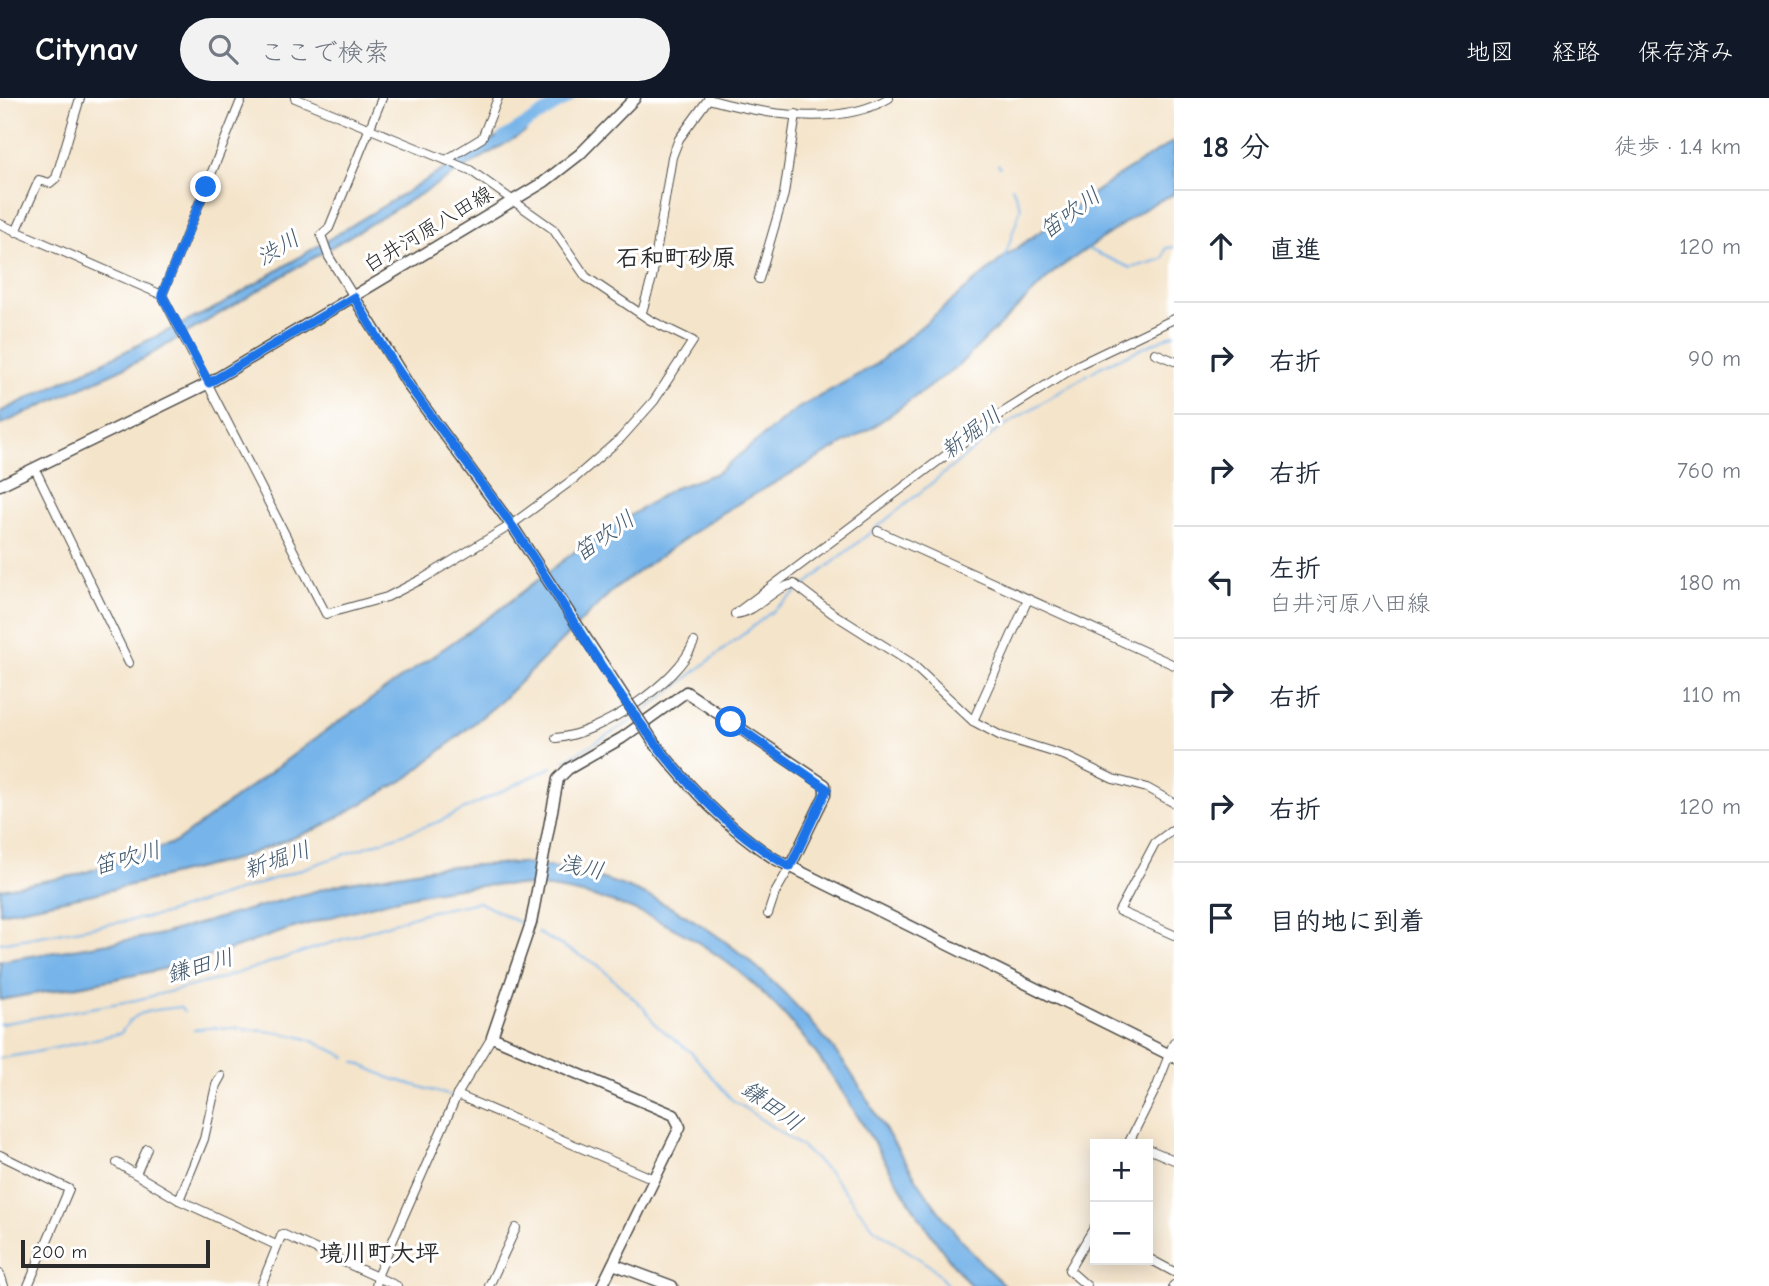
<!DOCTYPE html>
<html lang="ja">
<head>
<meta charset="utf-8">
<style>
	body { margin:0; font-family:"Comic Neue","Klee One",sans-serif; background:#f2f2f3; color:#1f2937 }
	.controls { position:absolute; right:21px; bottom:21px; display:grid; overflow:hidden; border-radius:0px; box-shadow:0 4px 18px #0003 }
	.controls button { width:63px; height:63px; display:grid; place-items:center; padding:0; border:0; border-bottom:2px solid #e0e1e3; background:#fff; color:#1f2937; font:35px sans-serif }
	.scale { position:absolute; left:21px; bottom:18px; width:189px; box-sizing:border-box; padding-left:7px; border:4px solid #2b2b2b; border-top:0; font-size:19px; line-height:24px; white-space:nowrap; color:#2b2b2b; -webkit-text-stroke:5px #fff; paint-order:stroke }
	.stop { position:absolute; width:21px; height:21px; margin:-16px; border:5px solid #1a73e8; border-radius:50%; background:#fff }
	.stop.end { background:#1a73e8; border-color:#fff; box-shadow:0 2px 7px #0008 }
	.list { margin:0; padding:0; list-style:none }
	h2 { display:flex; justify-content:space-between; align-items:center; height:91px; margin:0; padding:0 28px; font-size:30px }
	h2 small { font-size:23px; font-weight:400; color:#747a83 }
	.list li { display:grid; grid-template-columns:46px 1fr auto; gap:21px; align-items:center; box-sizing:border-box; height:112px; padding:0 28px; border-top:2px solid #e0e1e3 }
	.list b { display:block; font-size:26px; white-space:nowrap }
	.list p { margin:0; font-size:23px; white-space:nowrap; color:#747a83 }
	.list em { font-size:23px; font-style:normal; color:#747a83 }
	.icon { flex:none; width:38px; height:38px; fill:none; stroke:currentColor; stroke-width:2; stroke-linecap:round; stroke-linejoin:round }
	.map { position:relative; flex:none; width:1174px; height:1188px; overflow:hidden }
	header { display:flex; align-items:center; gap:42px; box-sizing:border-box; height:98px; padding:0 35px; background:#111827; color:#fff }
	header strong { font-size:33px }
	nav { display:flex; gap:38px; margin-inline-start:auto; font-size:24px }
	.search { width:490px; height:63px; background:#f2f2f3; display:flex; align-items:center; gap:18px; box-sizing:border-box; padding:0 24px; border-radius:38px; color:#747a83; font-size:26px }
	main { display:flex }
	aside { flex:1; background:#fff }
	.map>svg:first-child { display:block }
</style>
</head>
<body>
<header>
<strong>Citynav</strong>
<div class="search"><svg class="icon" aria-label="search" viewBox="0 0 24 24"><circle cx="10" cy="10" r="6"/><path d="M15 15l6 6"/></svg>ここで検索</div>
<nav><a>地図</a><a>経路</a><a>保存済み</a></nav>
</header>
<main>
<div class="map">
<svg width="1174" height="1188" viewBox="0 0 1174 1188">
	<rect width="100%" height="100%" fill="#fff"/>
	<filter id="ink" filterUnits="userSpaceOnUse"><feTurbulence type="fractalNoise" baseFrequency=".0143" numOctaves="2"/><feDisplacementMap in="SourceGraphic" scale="14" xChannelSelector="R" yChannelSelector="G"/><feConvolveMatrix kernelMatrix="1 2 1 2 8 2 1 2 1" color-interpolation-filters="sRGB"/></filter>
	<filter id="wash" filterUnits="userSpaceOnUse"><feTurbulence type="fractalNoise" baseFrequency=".00686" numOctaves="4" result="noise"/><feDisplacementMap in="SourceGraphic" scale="28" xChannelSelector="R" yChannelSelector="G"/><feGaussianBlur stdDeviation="1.57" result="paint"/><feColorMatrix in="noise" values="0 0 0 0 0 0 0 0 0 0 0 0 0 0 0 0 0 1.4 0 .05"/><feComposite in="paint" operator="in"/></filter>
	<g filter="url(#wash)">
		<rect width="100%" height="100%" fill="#f4e4ca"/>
		<g fill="#76b4e9" stroke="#50708a" stroke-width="2">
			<path d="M 510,31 L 525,34 L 143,261 L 0,327 L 0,314 L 219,208 Z"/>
			<path d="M 1174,43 L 1174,96 L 1152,106 L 1055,173 L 958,268 L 873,329 L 720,416 L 615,490 L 501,603 L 409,679 L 319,730 L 236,761 L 98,795 L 0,815 L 0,791 L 77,777 L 176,744 L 324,634 L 499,512 L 578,451 L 672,391 L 717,375 L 795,312 L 875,267 L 1003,160 L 1115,80 Z"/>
			<path d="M 520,765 C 539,768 559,769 577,774 C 689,800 777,875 844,965 C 858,984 870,1007 883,1028 C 919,1086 954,1142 1005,1188 L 971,1188 C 893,1100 854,984 769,901 C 690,822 580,777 467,789 C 407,795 347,815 290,831 C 255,842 220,857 184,866 C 124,881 61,891 0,902 L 0,863 L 158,837 L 344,785 L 439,769 Z"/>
		</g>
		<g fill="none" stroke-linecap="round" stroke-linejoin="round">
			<g stroke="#76b4e9" stroke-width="2">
				<path d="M 998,66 L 1000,69"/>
				<path d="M 1088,151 L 1131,170 L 1163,161 L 1166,150 L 1174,149"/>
				<path d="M 1005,159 L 1021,109 L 1012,89"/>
				<path d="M 805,487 L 999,331 L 1100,269 L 1174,236"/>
				<path d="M 641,616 L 797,494"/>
				<path d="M 564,663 L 633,622"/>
				<path d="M 538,835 L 598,867 L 643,909 L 656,927 L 691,954 L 731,1001 L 802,1049 L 830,1075 L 874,1130 L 933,1170 L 948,1188"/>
				<path d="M 0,845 L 161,817 L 247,790 L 438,724 L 552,669"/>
				<path d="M 0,926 L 136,902 L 216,882 L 427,814 L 479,804 L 522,826"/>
				<path d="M 194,932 C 214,926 290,934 310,942 C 322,947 334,953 346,959"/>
				<path d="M 0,960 C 41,955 80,944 121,935 C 136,909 154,913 180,909 L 184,914"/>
				<path d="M 355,964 L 390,980 L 451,998"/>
			</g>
			<path stroke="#76b4e9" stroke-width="12" d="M 503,40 L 568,0"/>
		</g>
	</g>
	<g filter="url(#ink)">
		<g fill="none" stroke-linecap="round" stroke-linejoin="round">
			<g stroke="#494743" stroke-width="10">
				<g id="street">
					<path d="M 708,1 C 761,16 839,30 889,0"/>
					<path d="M 446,62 L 482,40 L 498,0"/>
					<path d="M 0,126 L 162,197 L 326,516 L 387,499 L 424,480 L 511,427 L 575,380 L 621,340 L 654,303 L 693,243 L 650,222 L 586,179 L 553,131 L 470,72 L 295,0"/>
					<path d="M 16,134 L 39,82 L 50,85 L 56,80 L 80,0"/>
					<path d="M 759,181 L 784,96 L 796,16"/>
					<path d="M 162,197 L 242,0"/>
					<path d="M 354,199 L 329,159 L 321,137 L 329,130 L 382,0"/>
					<path d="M 642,214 L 652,180 L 672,59 L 679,41 L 709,0"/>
					<path d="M 1155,255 L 1174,263"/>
					<path d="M 35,371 L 129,565"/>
					<path d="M 878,433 L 1174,567"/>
					<path d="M 739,513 L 1002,315 L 1080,266 L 1174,221"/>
					<path d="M 735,516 C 758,514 771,490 794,486 L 832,515 L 911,565 L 973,623 L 1001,638 L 1066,658 L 1113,681 L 1147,690 L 1174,705"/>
					<path d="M 973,623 L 1028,501"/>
					<path d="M 556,640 C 600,636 678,585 694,544"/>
					<path d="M 1174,731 L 1155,745 L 1119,813 L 1174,837"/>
					<path d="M 768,816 L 775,795 L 790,769"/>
					<path d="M 457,997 L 654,1081"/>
					<path d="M 1128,1046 L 1157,988 L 1174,944"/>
					<path d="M 1148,1051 L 1174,1062"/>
					<path d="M 0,1057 L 69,1091 L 28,1188"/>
					<path d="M 117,1065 L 179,1102 L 276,1147"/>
					<path d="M 136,1076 L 147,1051"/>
					<path d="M 179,1102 L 204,1041 L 216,987 L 221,978"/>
					<path d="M 1148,1160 L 1174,1174"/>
					<path d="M 0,1176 L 4,1188"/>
					<path d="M 261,1188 L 282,1136 L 397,1188"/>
					<path d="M 376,1188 L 379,1174 L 457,997 L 492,939"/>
					<path d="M 489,1188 L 516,1130"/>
					<path d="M 1087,1188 L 1069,1172 L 1095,1128"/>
					<path d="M 1173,1188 L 1174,1187"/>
				</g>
			</g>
			<g stroke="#494743" stroke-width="13">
				<g id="secondary">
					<path d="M 354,199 L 411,291 L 515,432"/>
					<path d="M 0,387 L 209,285 L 544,84 L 580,56 L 635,0"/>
					<path d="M 655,646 C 690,690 727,730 775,761 L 1174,959"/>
					<path d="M 613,1166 L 672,1188"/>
					<path d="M 602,1188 L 680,1029 L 674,1017 L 492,939 L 531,825 L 558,681 L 568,671 L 622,640 L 686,594 L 825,687 L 825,697 L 790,769"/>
				</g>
			</g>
			<use href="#street" stroke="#fff" stroke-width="8"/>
			<use href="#secondary" stroke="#fff" stroke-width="10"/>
			<g stroke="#494743" stroke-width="13" stroke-linecap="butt">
				<path id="secondary-bridge" d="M 515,432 L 655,646"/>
			</g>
			<use href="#secondary-bridge" stroke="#fff" stroke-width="10"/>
		</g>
	</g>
	<g fill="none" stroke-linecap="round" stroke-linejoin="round" filter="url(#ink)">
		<path stroke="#1a73e8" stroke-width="9" d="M 206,89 L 162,197 L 209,285 L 354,199 C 372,229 389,261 410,289 C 445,338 483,385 517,435 C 596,552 664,697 790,769 L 827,691 L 731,624"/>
	</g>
	<g text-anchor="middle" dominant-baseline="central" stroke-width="6" stroke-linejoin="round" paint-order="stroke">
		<g font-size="21" fill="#2b2b2b" stroke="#fff">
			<text transform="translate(428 131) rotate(-31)">白井河原八田線</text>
		</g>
		<g font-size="23" font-style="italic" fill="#455b6e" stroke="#fff">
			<text transform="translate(1070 115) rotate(-36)">笛吹川</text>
			<text transform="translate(278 150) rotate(-31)">渋川</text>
			<text transform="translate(971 335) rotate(-37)">新堀川</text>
			<text transform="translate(604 438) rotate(-35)">笛吹川</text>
			<text transform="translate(127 760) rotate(-15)">笛吹川</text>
			<text transform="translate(277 762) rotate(-19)">新堀川</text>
			<text transform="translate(581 769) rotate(12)">浅川</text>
			<text transform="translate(200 868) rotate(-16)">鎌田川</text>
			<text transform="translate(772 1008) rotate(36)">鎌田川</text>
		</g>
		<g font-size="24" font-weight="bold" fill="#2b2b2b" stroke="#fff">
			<text x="676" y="160">石和町砂原</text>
			<text x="379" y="1155">境川町大坪</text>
		</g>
	</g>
</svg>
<div class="controls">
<button>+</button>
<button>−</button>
</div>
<div class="scale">200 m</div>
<div class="stop" style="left:731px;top:624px"></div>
<div class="stop end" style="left:206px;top:89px"></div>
</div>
<aside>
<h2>18 分<small>徒歩 · 1.4 km</small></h2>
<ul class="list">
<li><svg class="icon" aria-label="ahead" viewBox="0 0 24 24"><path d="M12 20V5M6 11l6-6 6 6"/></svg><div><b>直進</b></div><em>120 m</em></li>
<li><svg class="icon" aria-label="right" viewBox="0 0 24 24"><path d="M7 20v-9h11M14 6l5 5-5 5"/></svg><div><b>右折</b></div><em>90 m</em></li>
<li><svg class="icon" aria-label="right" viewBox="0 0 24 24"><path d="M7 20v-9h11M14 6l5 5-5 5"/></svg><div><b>右折</b></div><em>760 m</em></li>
<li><svg class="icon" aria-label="left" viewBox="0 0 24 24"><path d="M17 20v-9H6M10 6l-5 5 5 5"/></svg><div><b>左折</b><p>白井河原八田線</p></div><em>180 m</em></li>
<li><svg class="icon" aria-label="right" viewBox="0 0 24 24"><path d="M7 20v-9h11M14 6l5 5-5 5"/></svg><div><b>右折</b></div><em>110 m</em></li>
<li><svg class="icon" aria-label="right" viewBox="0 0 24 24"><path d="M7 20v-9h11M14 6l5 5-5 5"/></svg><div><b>右折</b></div><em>120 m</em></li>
<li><svg class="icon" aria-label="arrive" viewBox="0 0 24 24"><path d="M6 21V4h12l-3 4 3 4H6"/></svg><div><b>目的地に到着</b></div></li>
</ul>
</aside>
</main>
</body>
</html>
